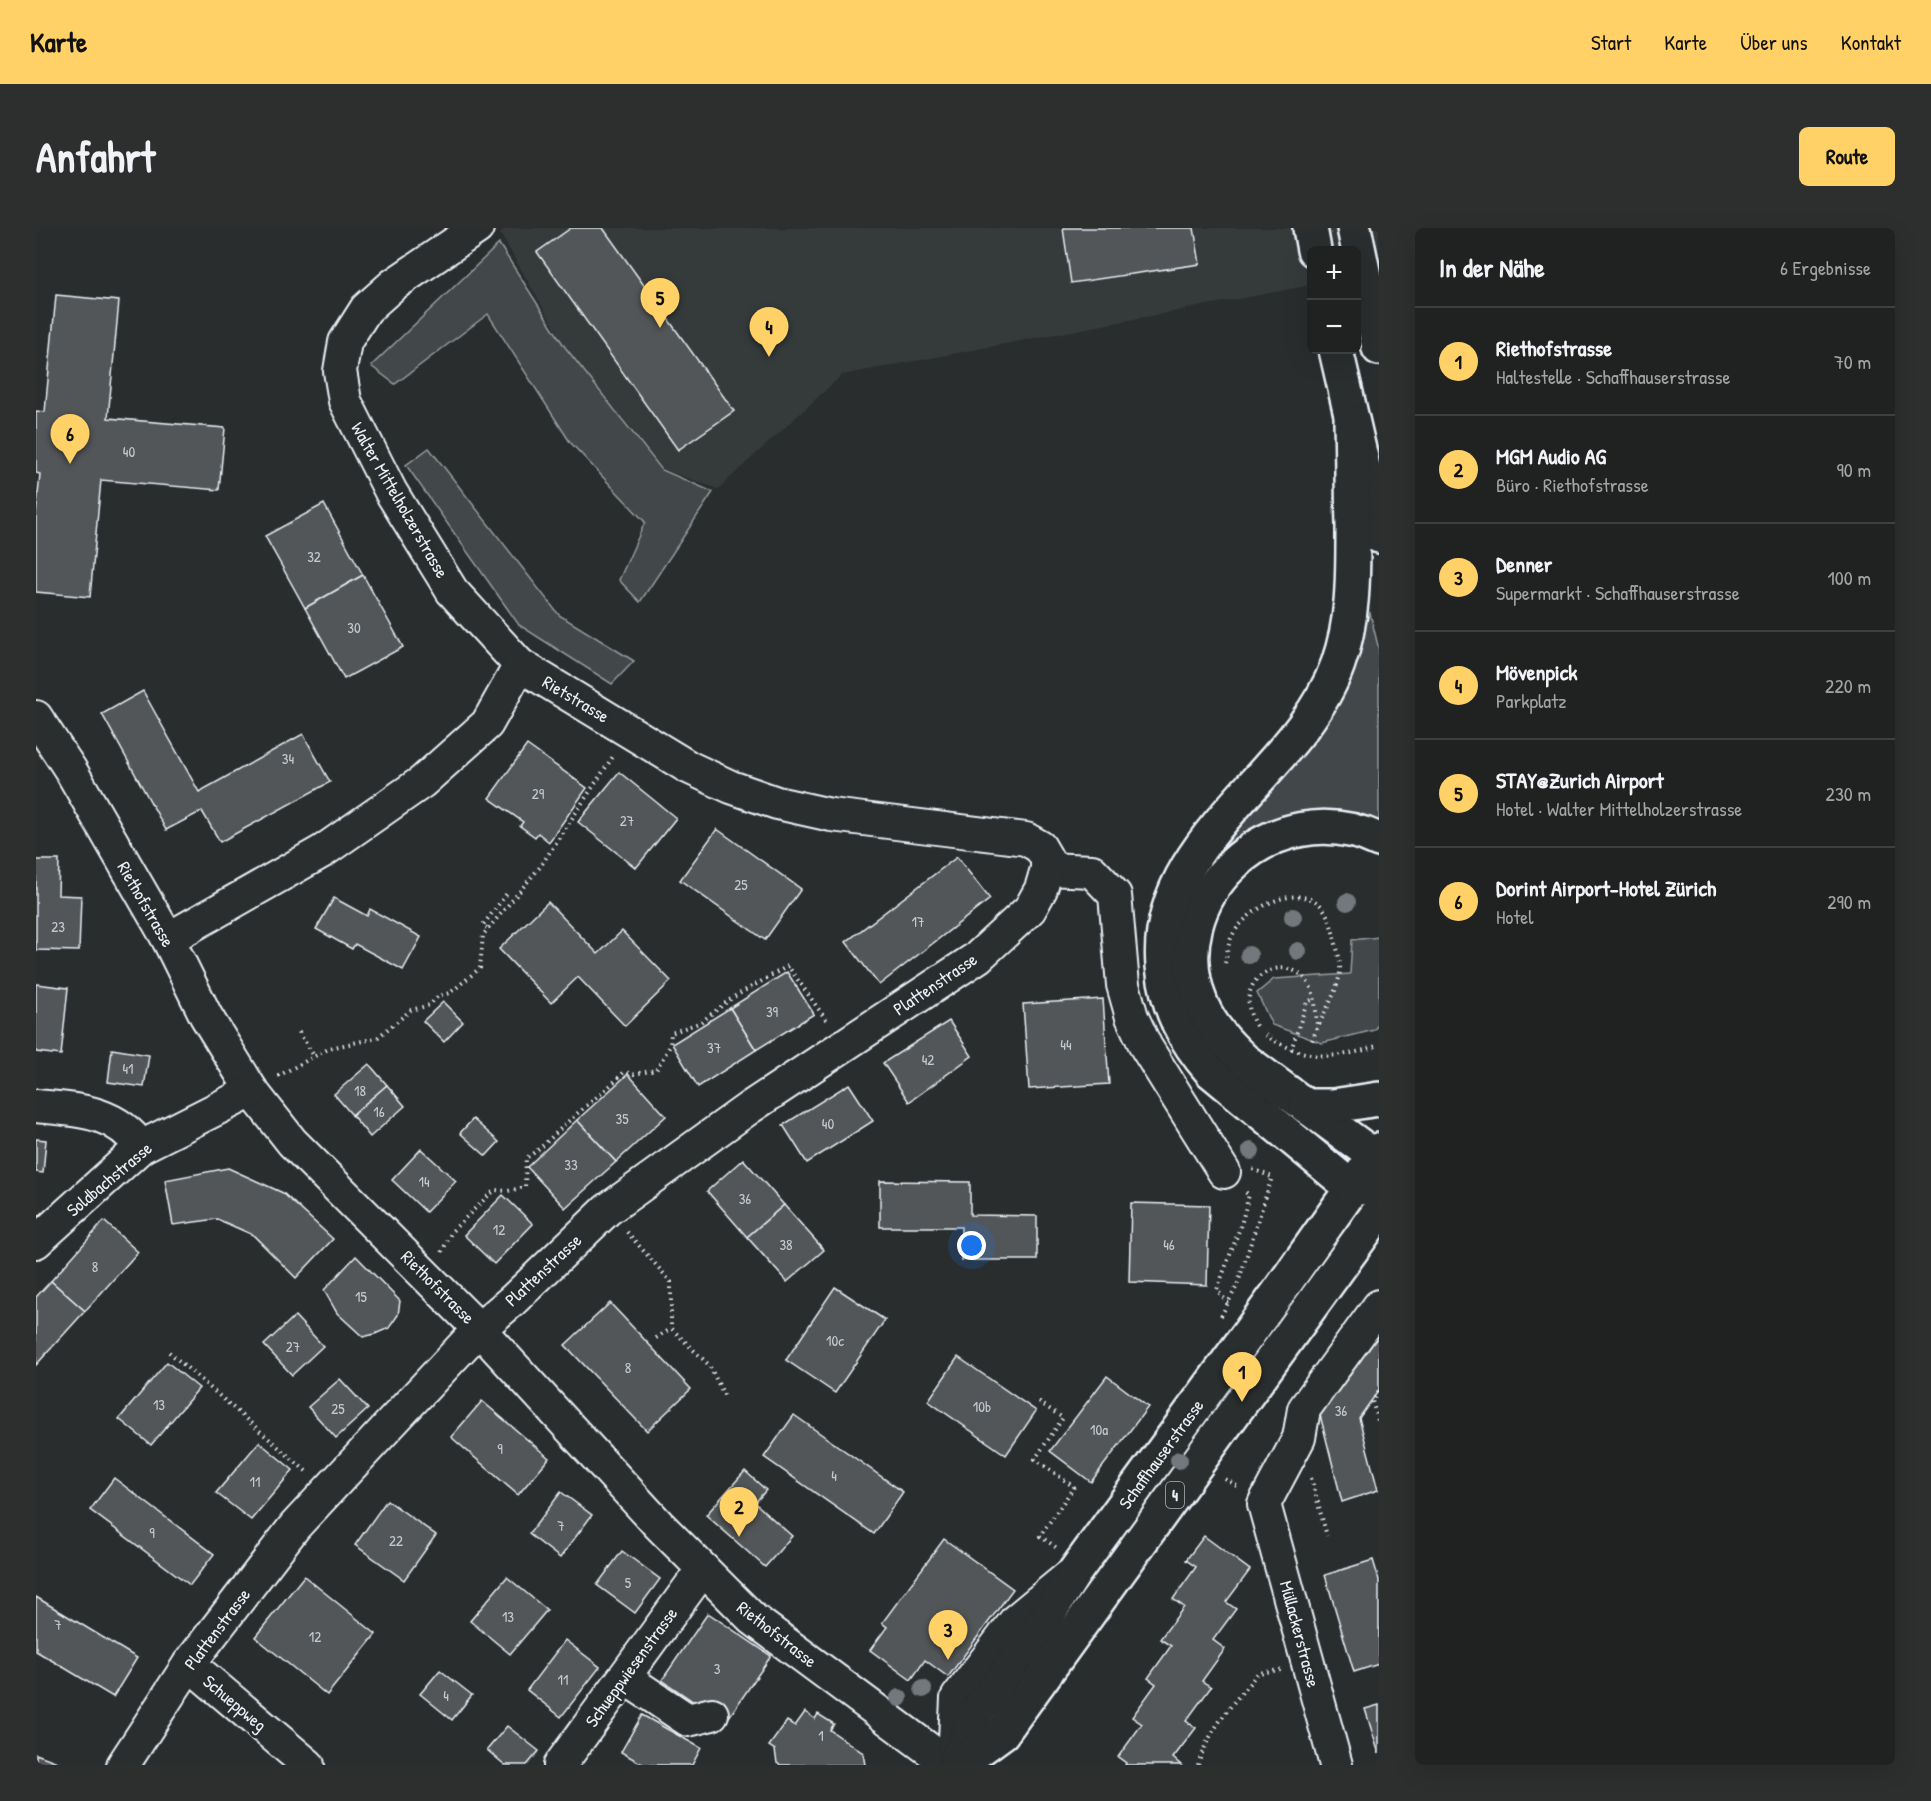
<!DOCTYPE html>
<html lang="de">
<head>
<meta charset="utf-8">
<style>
	body { margin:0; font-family:"Patrick Hand",sans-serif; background:#2d2f2f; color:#f1f3f6 }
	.controls { position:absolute; right:18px; top:18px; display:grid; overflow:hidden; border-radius:9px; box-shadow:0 6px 24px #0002 }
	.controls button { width:54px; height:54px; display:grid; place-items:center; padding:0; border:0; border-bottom:2px solid #3d3f40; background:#202222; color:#f1f3f6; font:30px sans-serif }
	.you { position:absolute; left:936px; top:1018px; width:21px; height:21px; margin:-15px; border:4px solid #fff; border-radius:50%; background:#1a73e8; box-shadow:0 0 0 9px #1a73e833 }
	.badge { display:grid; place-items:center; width:39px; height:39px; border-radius:50%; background:#ffd166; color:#111; font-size:20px; font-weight:700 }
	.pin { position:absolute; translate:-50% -50px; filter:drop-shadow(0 2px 3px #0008) }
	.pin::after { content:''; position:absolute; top:32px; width:21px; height:18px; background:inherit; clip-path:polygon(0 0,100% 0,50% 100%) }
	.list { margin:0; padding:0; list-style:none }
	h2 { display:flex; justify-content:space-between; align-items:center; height:78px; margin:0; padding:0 24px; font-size:26px }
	h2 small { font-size:20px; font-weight:400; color:#a2a4a5 }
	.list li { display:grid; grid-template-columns:39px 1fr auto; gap:18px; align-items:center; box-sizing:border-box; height:108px; padding:0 24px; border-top:2px solid #3d3f40 }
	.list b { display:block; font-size:22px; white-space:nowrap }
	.list p { margin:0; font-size:20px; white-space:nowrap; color:#a2a4a5 }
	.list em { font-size:20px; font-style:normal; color:#a2a4a5 }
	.map { position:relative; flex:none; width:1343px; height:1537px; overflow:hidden; border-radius:9px }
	header { display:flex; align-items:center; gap:36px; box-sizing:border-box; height:84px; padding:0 30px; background:#ffd166; color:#111 }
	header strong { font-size:28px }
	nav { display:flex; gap:33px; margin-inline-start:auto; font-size:21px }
	.intro { display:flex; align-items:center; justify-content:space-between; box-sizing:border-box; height:144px; padding:0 36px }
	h1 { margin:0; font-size:42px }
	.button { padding:15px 27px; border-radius:9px; background:#ffd166; color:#111; font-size:21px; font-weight:700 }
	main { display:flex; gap:36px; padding:0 36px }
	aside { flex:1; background:#202222; border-radius:9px; box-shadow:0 6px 24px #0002 }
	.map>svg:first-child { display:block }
</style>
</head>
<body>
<header>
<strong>Karte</strong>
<nav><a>Start</a><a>Karte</a><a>Über uns</a><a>Kontakt</a></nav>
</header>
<div class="intro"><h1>Anfahrt</h1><a class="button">Route</a></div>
<main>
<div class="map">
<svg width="1343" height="1537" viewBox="0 0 1343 1537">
	<rect width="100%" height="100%" fill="#2a2d2e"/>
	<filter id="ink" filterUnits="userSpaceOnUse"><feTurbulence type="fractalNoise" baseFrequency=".0167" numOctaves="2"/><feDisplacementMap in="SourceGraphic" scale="12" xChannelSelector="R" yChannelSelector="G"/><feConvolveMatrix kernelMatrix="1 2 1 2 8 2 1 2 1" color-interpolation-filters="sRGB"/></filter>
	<g filter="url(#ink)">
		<path fill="#363a3b" d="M 471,0 L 1343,0 L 1343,44 L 1320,22 L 1276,22 L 1275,57 L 806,147 L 682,261 L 627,241 L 530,119 L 464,5 Z"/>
		<g fill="#424648" stroke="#959ca0" stroke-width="1.5">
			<path d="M 463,16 L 529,119 L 626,242 L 677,264 L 604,374 L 583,352 L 609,294 L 534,214 L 452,86 L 359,156 L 335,138 Z"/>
			<path d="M 393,220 L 523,387 L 598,433 L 576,456 L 483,397 L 370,237 Z"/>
			<path d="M 1334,385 L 1343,422 L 1343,595 C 1293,584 1263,578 1216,604 C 1203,611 1192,624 1180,634 L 1179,623 L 1311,448 Z"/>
			<path d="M 1343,709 L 1343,795 L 1338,802 L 1286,815 L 1236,797 L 1221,765 L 1238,751 L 1314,746 L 1316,712 Z"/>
		</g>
		<g fill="#535759" stroke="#e8f1f8" stroke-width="1.5">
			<path d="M 535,0 L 567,0 L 698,183 L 642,222 L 501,24 Z"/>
			<path d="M 1027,0 L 1158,0 L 1164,36 L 1035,55 Z"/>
			<path d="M 20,67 L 83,73 L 72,190 L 189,200 L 183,262 L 65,252 L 54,369 L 0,364 L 0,287 L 4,246 L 0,245 L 0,183 L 9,184 Z"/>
			<path d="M 288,276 L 327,347 L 269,380 L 229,308 Z"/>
			<path d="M 327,347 L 367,419 L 308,451 L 269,380 Z"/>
			<path d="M 107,463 L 163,564 L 267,506 L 294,554 L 184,614 L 166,583 L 130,602 L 66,486 Z"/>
			<path d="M 491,517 L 551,560 L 513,614 L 502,605 L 499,609 L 484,598 L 487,594 L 453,570 Z"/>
			<path d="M 583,544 L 640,590 L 600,640 L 542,594 Z"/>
			<path d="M 681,601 L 765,661 L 729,712 L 644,652 Z"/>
			<path d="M 921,629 L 954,671 L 843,757 L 810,714 Z"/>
			<path d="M 0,632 L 23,632 L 22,667 L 45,668 L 43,723 L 0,722 Z"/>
			<path d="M 298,670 L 331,688 L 334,681 L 385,709 L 367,742 L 319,716 L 316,721 L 280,701 Z"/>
			<path d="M 512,674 L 562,726 L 586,703 L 635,753 L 589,798 L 542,749 L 515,775 L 463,721 Z"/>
			<path d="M 751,744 L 778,786 L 720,822 L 694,780 Z"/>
			<path d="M 0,756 L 32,760 L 25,827 L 0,824 Z"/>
			<path d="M 1067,771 L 1073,856 L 993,861 L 987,776 Z"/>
			<path d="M 407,774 L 427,794 L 408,814 L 387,793 Z"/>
			<path d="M 694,780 L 720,822 L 662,859 L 636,816 Z"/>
			<path d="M 913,793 L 936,828 L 873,874 L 847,835 Z"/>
			<path d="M 76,821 L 113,827 L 108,859 L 72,854 Z"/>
			<path d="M 333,836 L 351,857 L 316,887 L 298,866 Z"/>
			<path d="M 592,846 L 630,888 L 580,934 L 541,892 Z"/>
			<path d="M 813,856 L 837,893 L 771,935 L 747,897 Z"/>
			<path d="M 351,857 L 369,878 L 334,909 L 316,887 Z"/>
			<path d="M 437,891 L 463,914 L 450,928 L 424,905 Z"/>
			<path d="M 541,892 L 580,934 L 529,980 L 491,939 Z"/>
			<path d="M 0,911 L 10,912 L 7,945 L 0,944 Z"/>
			<path d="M 385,921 L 420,953 L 390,984 L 356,952 Z"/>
			<path d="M 707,931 L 748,977 L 711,1009 L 671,963 Z"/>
			<path d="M 192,940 L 247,965 L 297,1011 L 260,1050 L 217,1007 L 181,991 L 137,997 L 129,952 Z"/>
			<path d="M 844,953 L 934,954 L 934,987 L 1001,988 L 1001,1032 L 925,1032 L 925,999 L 844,999 Z"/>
			<path d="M 467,967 L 497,996 L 458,1036 L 428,1007 Z"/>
			<path d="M 1095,975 L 1173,977 L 1171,1057 L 1093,1054 Z"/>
			<path d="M 748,977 L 788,1022 L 751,1054 L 711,1009 Z"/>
			<path d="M 68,993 L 102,1024 L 49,1083 L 15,1053 Z"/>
			<path d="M 320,1028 L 364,1073 L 362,1087 L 353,1100 L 339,1106 L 327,1109 L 301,1085 L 288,1062 Z"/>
			<path d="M 15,1053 L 49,1083 L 0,1137 L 0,1069 Z"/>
			<path d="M 799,1059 L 849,1092 L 799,1165 L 750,1132 Z"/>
			<path d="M 574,1075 L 655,1161 L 611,1203 L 529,1117 Z"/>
			<path d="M 259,1088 L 287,1118 L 256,1147 L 228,1117 Z"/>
			<path d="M 1343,1091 L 1343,1162 L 1323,1190 L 1342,1262 L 1306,1274 L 1281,1175 Z"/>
			<path d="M 922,1129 L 1000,1183 L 970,1227 L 892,1173 Z"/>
			<path d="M 131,1134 L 163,1160 L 115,1217 L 83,1191 Z"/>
			<path d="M 1071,1148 L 1112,1179 L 1055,1254 L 1014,1223 Z"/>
			<path d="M 304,1151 L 332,1181 L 300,1210 L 272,1179 Z"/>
			<path d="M 446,1173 L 513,1230 L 482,1267 L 415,1209 Z"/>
			<path d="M 758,1187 L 867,1264 L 838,1306 L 728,1229 Z"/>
			<path d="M 223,1214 L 257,1242 L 215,1292 L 180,1265 Z"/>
			<path d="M 709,1243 L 730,1262 L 719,1275 L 756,1308 L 729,1339 L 670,1287 Z"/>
			<path d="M 78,1250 L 178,1326 L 154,1357 L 54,1282 Z"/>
			<path d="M 525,1264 L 556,1287 L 524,1330 L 493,1306 Z"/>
			<path d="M 351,1272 L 400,1307 L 368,1352 L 319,1317 Z"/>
			<path d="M 1168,1308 L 1214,1342 L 1190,1374 L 1200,1381 L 1177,1412 L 1189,1421 L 1166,1453 L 1175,1459 L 1150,1493 L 1160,1500 L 1137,1530 L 1145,1537 L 1089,1537 L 1090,1535 L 1082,1529 L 1106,1496 L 1096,1489 L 1120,1456 L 1112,1450 L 1135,1418 L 1124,1411 L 1148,1379 L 1137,1371 L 1160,1339 L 1150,1332 Z"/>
			<path d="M 908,1311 L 977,1361 L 912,1449 L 889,1432 L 875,1452 L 834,1422 L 851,1399 L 846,1395 Z"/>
			<path d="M 586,1323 L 624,1351 L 599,1385 L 561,1357 Z"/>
			<path d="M 1337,1332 L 1343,1352 L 1343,1436 L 1318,1444 L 1289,1347 Z"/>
			<path d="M 268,1348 L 340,1406 L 291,1467 L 219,1409 Z"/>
			<path d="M 471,1349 L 511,1382 L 474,1426 L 434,1393 Z"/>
			<path d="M 0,1369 L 101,1430 L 77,1469 L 0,1423 Z"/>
			<path d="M 672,1385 L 735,1428 L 689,1495 L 626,1452 Z"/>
			<path d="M 529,1412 L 564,1439 L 525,1489 L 491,1462 Z"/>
			<path d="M 404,1442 L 436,1467 L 416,1492 L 384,1466 Z"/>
			<path d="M 1343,1477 L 1343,1526 L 1329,1481 Z"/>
			<path d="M 769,1484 L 779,1491 L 782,1486 L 798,1496 L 794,1502 L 827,1525 L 829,1537 L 744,1537 L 741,1535 L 739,1522 L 733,1518 L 751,1493 L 759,1498 Z"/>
			<path d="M 606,1487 L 665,1520 L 656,1537 L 608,1537 L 585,1524 Z"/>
			<path d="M 471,1498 L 503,1523 L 491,1537 L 469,1537 L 451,1522 Z"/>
			<path d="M 0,1526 L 27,1536 L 26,1537 L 0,1537 Z"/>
		</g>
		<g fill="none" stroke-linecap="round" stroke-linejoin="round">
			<g stroke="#e8f1f8" stroke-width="36">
				<g id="minor">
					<path d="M 441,0 L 357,57 L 330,81 L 309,114 L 304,143 L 309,173 L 355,264 L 416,363 L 484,437"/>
					<path d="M 0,489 L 34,541 L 132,711 L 170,788 L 216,863 L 256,914 L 443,1101 L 623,1297 L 717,1391 L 914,1537"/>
					<path d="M 1011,641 L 1056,643 L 1079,667 L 1087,757 L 1096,789 L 1110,819 L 1188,944"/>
					<path d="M 0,878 C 41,882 79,882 105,919"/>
					<path d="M 0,1014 L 105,919 L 216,863"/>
					<path d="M 153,1436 L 272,1537"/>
					<path d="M 589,1450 L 652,1492 L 676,1486"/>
					<path d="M 918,1534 L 921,1470 L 980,1392 L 1032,1349"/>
					<path d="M 87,1537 L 153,1436 L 259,1298 L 443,1101 L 477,1072 L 571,982 L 713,880 L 942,729 L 994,681 L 1005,661 L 1011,641 L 1011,631 L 1004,619 L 990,611 L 795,587 L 741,575 L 695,559 L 652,539 L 484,437 L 451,496 L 386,554 L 287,623 L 132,711"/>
					<path d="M 524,1537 L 667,1341"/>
					<path d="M 1300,1537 L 1228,1276 L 1263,1210 L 1268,1181 L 1343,1078"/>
				</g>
			</g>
			<g stroke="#e8f1f8" stroke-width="38">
				<g id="major">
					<path d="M 919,1537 L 940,1485 L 999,1407 L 1038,1345 L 1242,1065 L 1343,922"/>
					<path d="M 922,1537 L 966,1505 L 1343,984"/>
				</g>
			</g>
			<g stroke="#e8f1f8" stroke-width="38">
				<g id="highway">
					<path d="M 1274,0 L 1278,22"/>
					<path d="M 1318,0 L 1343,120"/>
					<path d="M 1300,122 L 1343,308"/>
					<path d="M 1315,193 C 1316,228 1316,263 1317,298 C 1317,345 1318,391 1302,436 C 1263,546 1116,611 1127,738 C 1131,780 1148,812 1175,843 L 1315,959 L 1343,961"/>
					<path d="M 1343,612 C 1238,562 1120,669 1166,778 C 1176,800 1191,816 1208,832 L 1338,928 L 1343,936"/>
					<path d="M 1270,878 L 1297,878 L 1343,871"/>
				</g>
			</g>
			<g stroke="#e8f1f8" stroke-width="4" stroke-dasharray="1.5 4.5" stroke-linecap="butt">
				<path d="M 451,700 L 447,697 L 472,664"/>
				<path d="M 1189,735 C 1191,727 1192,716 1196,708 C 1210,682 1255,656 1282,675 C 1292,683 1296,700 1299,712 C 1301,721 1305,734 1304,744 C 1301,768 1282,793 1275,816"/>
				<path d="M 1220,798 C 1191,747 1256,719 1275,760 C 1280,771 1280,785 1281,797"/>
				<path d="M 263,804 L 278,828"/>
				<path d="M 1229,807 C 1268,832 1300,833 1343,817"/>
				<path d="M 1255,822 L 1271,774 L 1278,771"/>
				<path d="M 242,848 L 294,820 L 341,810 L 375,782 L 394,777 L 402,768 L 414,765 L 444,740 L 447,707 L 504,639 L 578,527"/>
				<path d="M 591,1004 L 635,1054 L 635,1100 L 673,1137 L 690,1171"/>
				<path d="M 406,1024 L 416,1003 L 454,966 L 460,962 L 472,963 L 489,959 L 490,930 C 508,919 520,904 536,890 C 553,875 572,861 588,844 L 598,846 L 620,842 L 634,818 L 635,805 L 665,794 L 696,770 L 752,738 L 791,793"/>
				<path d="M 1192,1075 L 1181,1062 L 1205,997 L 1213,967 L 1208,963"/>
				<path d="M 1185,1088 L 1201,1058 L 1236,949 L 1216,941"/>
				<path d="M 620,1110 L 635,1100"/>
				<path d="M 133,1124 L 271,1244"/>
				<path d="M 1343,1164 L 1336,1173 L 1343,1196"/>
				<path d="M 1003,1174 L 1027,1190 L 999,1231 L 1038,1259 L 1004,1308 L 1021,1320"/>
				<path d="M 1275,1250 L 1291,1308"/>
				<path d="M 1189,1251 L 1204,1260"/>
				<path d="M 1162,1537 C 1172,1502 1199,1473 1222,1445 L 1245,1442"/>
			</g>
			<use href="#minor" stroke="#2a2d2e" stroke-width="32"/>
			<use href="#major" stroke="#2a2d2e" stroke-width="33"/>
			<use href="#highway" stroke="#2a2d2e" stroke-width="33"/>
		</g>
		<g fill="#73787b">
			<circle cx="1311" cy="674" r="9"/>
			<circle cx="1257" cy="689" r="9"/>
			<circle cx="1262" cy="723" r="9"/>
			<circle cx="1213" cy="727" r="9"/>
			<circle cx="1215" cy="923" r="9"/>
			<circle cx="1143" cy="1232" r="9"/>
			<circle cx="887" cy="1461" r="9"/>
			<circle cx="863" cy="1470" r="9"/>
		</g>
	</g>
	<g text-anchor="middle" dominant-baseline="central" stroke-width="6" stroke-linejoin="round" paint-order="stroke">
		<g font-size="15" fill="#c3cad0">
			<text x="93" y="223">40</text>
			<text x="278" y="328">32</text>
			<text x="318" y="399">30</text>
			<text x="252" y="530">34</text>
			<text x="502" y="565">29</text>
			<text x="591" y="592">27</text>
			<text x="705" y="656">25</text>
			<text x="882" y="693">17</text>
			<text x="22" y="698">23</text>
			<text x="736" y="783">39</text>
			<text x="1030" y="816">44</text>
			<text x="678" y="819">37</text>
			<text x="892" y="831">42</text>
			<text x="92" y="840">41</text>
			<text x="324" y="862">18</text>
			<text x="343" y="883">16</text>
			<text x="586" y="890">35</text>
			<text x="792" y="895">40</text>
			<text x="535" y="936">33</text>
			<text x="388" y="953">14</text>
			<text x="709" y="970">36</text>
			<text x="463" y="1001">12</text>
			<text x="750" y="1016">38</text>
			<text x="1133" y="1016">46</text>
			<text x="59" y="1038">8</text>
			<text x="325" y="1068">15</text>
			<text x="799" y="1112">10c</text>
			<text x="257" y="1118">27</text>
			<text x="592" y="1139">8</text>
			<text x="123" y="1176">13</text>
			<text x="946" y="1178">10b</text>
			<text x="302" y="1180">25</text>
			<text x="1305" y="1182">36</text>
			<text x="1063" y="1201">10a</text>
			<text x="464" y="1220">9</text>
			<text x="798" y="1247">4</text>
			<text x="219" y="1253">11</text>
			<text x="525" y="1297">7</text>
			<text x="116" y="1304">9</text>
			<text x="360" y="1312">22</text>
			<text x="592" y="1354">5</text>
			<text x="472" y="1388">13</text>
			<text x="22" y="1396">7</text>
			<text x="279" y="1408">12</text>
			<text x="681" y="1440">3</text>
			<text x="527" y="1451">11</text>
			<text x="410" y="1467">4</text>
			<text x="785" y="1507">1</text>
		</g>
		<rect fill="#2a2d2e" stroke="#afb6bb" stroke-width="1.5" x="1130" y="1254" width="18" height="26" rx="4.5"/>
		<g font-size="16" font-weight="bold" fill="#e8f1f8">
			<text x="1139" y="1267">4</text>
		</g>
		<g font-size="18" fill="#e8f1f8" stroke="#2a2d2e">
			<text transform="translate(364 272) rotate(60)">Walter Mittelholzerstrasse</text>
			<text transform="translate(540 471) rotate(31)">Rietstrasse</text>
			<text transform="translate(110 676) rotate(60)">Riethofstrasse</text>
			<text transform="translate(899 756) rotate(-34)">Plattenstrasse</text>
			<text transform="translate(73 951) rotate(-40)">Soldbachstrasse</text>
			<text transform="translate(507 1042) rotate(-43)">Plattenstrasse</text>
			<text transform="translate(402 1059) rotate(45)">Riethofstrasse</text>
			<text transform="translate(1125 1226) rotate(-54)">Schaffhauserstrasse</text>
			<text transform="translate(181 1401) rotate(-53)">Plattenstrasse</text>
			<text transform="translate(741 1406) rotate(38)">Riethofstrasse</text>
			<text transform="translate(1264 1406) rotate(75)">Müllackerstrasse</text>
			<text transform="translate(595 1439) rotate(-54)">Schueppwiesenstrasse</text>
			<text transform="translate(199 1475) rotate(40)">Schueppweg</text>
		</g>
	</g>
</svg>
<div class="controls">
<button>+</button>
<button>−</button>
</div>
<div class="you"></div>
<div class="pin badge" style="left:1206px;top:1174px">1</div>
<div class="pin badge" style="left:703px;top:1309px">2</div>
<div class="pin badge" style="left:912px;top:1432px">3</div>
<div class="pin badge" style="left:733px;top:129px">4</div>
<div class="pin badge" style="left:624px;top:100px">5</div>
<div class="pin badge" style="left:34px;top:236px">6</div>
</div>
<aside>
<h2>In der Nähe<small>6 Ergebnisse</small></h2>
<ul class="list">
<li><span class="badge">1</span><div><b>Riethofstrasse</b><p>Haltestelle · Schaffhauserstrasse</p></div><em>70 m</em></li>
<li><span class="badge">2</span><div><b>MGM Audio AG</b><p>Büro · Riethofstrasse</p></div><em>90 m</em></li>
<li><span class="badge">3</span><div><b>Denner</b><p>Supermarkt · Schaffhauserstrasse</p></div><em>100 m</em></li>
<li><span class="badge">4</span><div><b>Mövenpick</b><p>Parkplatz</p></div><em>220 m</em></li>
<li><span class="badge">5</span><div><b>STAY@Zurich Airport</b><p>Hotel · Walter Mittelholzerstrasse</p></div><em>230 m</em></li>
<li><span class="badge">6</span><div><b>Dorint Airport-Hotel Zürich</b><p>Hotel</p></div><em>290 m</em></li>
</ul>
</aside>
</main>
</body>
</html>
